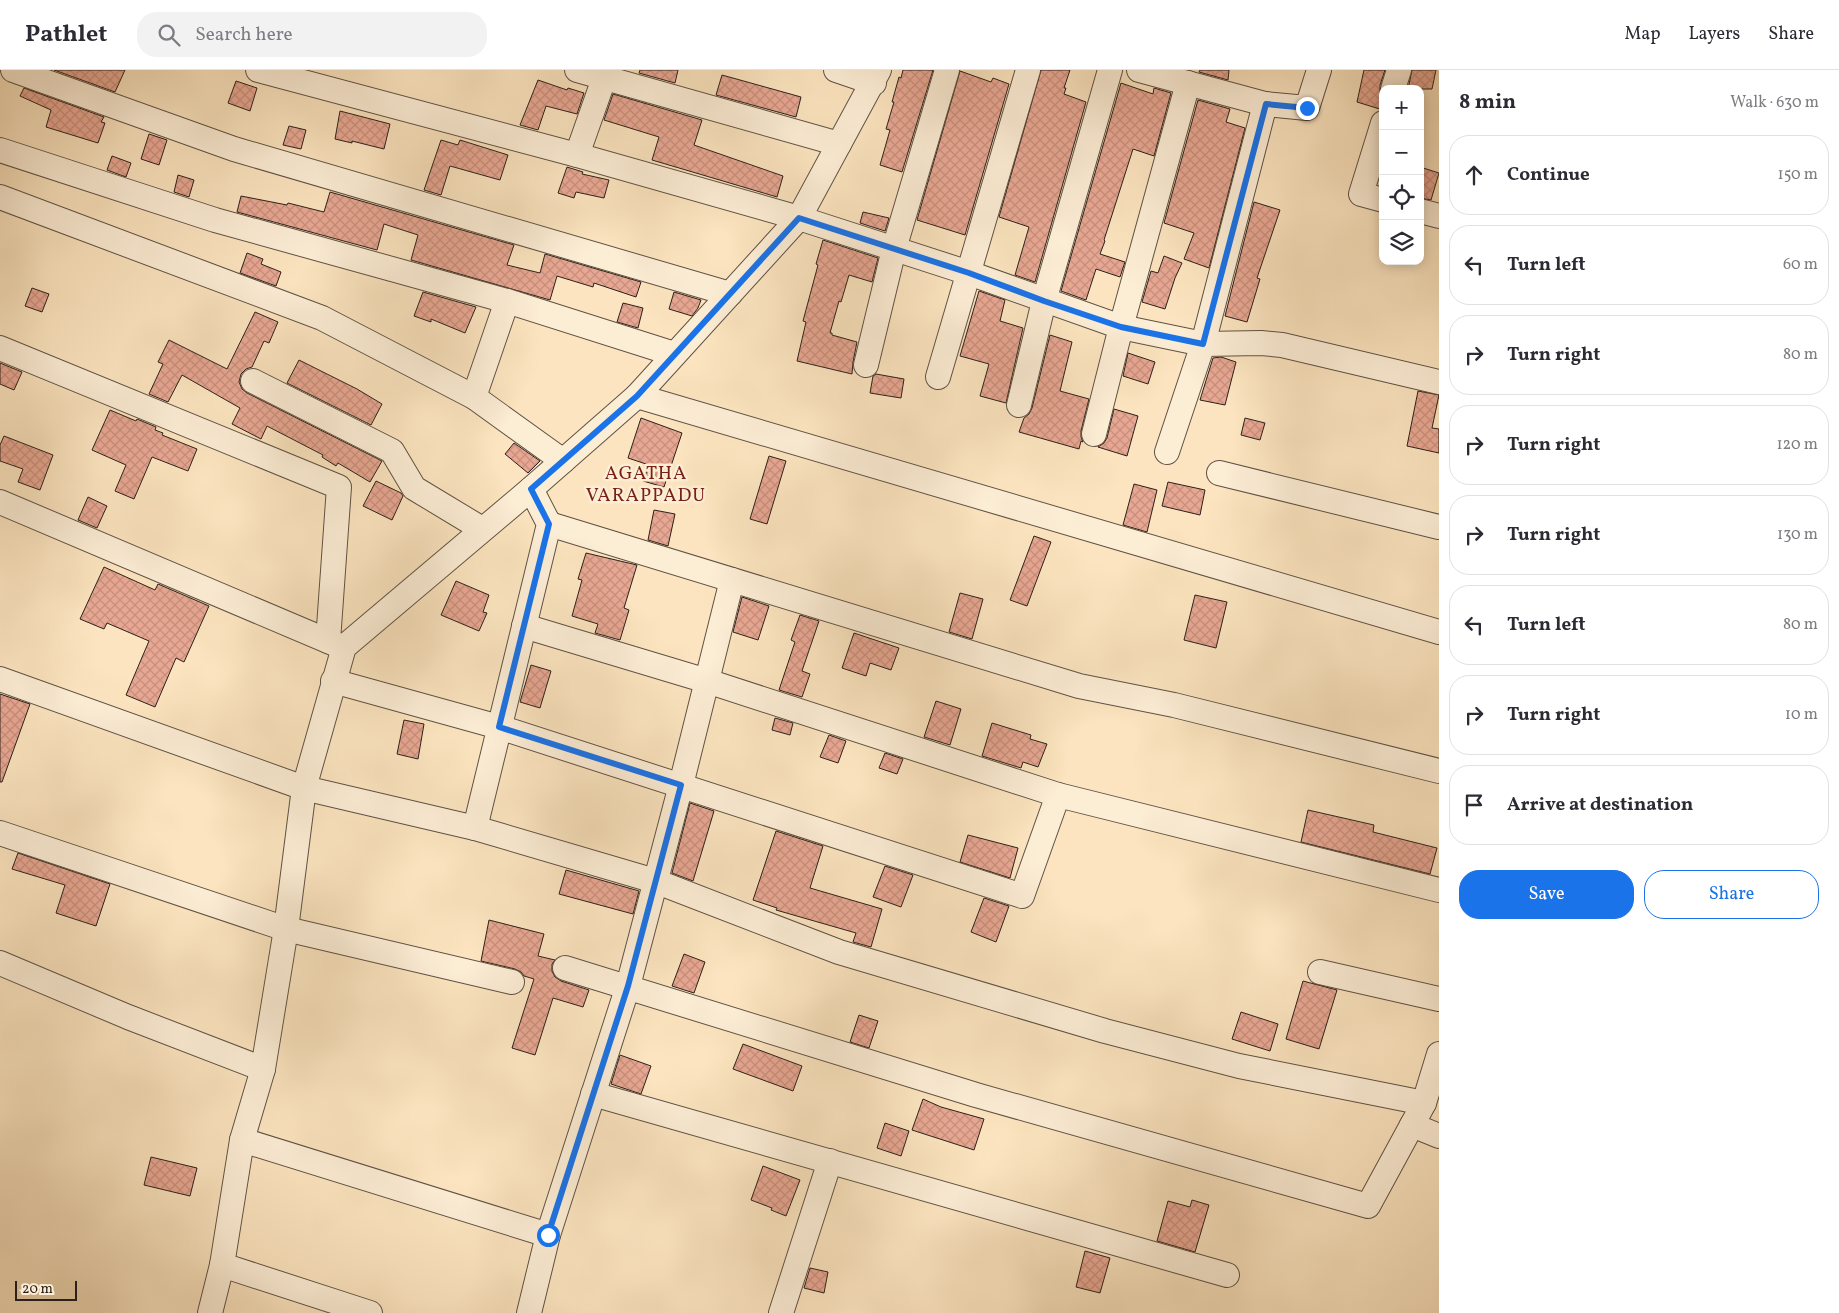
<!DOCTYPE html>
<html lang="en">
<head>
<meta charset="utf-8">
<style>
	body { margin:0; font-family:Vollkorn,serif; background:#f2f2f3; color:#2b2b33 }
	.controls { position:absolute; right:15px; top:15px; display:grid; overflow:hidden; border-radius:10px; box-shadow:0 2px 12px #0003 }
	.controls button { width:45px; height:45px; display:grid; place-items:center; padding:0; border:0; border-bottom:1px solid #e1e1e2; background:#fff; color:#2b2b33; font:25px sans-serif }
	.scale { position:absolute; left:15px; bottom:12px; width:62px; box-sizing:border-box; padding-left:5px; border:2px solid #2c211b; border-top:0; font-size:14px; line-height:18px; white-space:nowrap; color:#2c211b; -webkit-text-stroke:4px #fcedd5; paint-order:stroke }
	.stop { position:absolute; width:15px; height:15px; margin:-11px; border:4px solid #1a73e8; border-radius:50%; background:#fff }
	.stop.end { background:#1a73e8; border-color:#fff; box-shadow:0 1px 5px #0008 }
	.list { margin:0; padding:0; list-style:none }
	h2 { display:flex; justify-content:space-between; align-items:center; height:65px; margin:0; padding:0 20px; font-size:21px }
	h2 small { font-size:16px; font-weight:400; color:#7c7c81 }
	.list li { display:grid; grid-template-columns:32px 1fr auto; gap:15px; align-items:center; box-sizing:border-box; height:80px; margin:0 10px 10px; padding:0 10px; border:1px solid #e1e1e2; border-radius:20px }
	.list b { display:block; font-size:19px; white-space:nowrap }
	.list em { font-size:16px; font-style:normal; color:#7c7c81 }
	.actions { display:flex; gap:10px; padding:15px 20px }
	.actions a { flex:1; padding:11px 0; border:1px solid #1a73e8; border-radius:20px; text-align:center; font-size:18px; color:#1a73e8 }
	.actions .main { background:#1a73e8; color:#fff }
	.icon { flex:none; width:28px; height:28px; fill:none; stroke:currentColor; stroke-width:2; stroke-linecap:round; stroke-linejoin:round }
	.map { position:relative; flex:none; width:1439px; height:1243px; overflow:hidden }
	header { display:flex; align-items:center; gap:30px; box-sizing:border-box; height:70px; padding:0 25px; background:#fff; border-bottom:1px solid #e1e1e2 }
	header strong { font-size:24px }
	nav { display:flex; gap:28px; margin-inline-start:auto; font-size:18px }
	.search { width:350px; height:45px; background:#f2f2f3; display:flex; align-items:center; gap:12px; box-sizing:border-box; padding:0 18px; border-radius:20px; color:#7c7c81; font-size:19px }
	main { display:flex }
	aside { flex:1; background:#fff }
	.map>svg:first-child { display:block }
</style>
</head>
<body>
<header>
<strong>Pathlet</strong>
<div class="search"><svg class="icon" aria-label="search" viewBox="0 0 24 24"><circle cx="10" cy="10" r="6"/><path d="M15 15l6 6"/></svg>Search here</div>
<nav><a>Map</a><a>Layers</a><a>Share</a></nav>
</header>
<main>
<div class="map">
<svg width="1439" height="1243" viewBox="0 0 1439 1243">
	<defs>
		<pattern id="building-cross-hatch" width="8" height="8" patternUnits="userSpaceOnUse" patternTransform="scale(1.25)"><rect width="8" height="8" fill="#e8a792"/><path d="M0 0l8 8M0 8l8-8" fill="none" stroke="#c78f7d"/></pattern>
	</defs>
	<rect width="100%" height="100%" fill="#fbe4bf"/>
	<filter id="stains"><feTurbulence type="fractalNoise" baseFrequency=".004" numOctaves="4"/><feColorMatrix values="0 0 0 0 .2 0 0 0 0 .09 0 0 0 0 .02 0 0 0 .5 -.17"/></filter>
	<radialGradient id="worn" r=".72"><stop offset=".6" stop-color="#630" stop-opacity="0"/><stop offset="1" stop-color="#630" stop-opacity=".3"/></radialGradient>
	<g fill="url(#building-cross-hatch)" stroke="#2c211b">
		<path d="M 54,0 L 125,0 L 115,22 Z"/>
		<path d="M 640,0 L 678,0 L 675,13 L 639,3 Z"/>
		<path d="M 903,0 L 933,0 L 902,102 L 880,95 L 890,60 L 886,59 L 894,32 L 892,32 L 899,7 L 901,8 Z"/>
		<path d="M 1041,0 L 1070,0 L 1064,18 L 1066,18 L 1064,24 L 1086,32 L 1035,212 L 1015,205 L 1029,157 L 999,147 Z"/>
		<path d="M 1200,0 L 1229,0 L 1228,10 L 1199,2 Z"/>
		<path d="M 1364,0 L 1385,0 L 1380,15 L 1380,22 L 1383,28 L 1383,40 L 1357,32 Z"/>
		<path d="M 1412,0 L 1436,0 L 1432,19 L 1408,19 Z"/>
		<path d="M 960,1 L 991,12 L 993,8 L 1009,14 L 965,165 L 917,150 Z"/>
		<path d="M 722,5 L 801,27 L 796,47 L 716,25 Z"/>
		<path d="M 538,10 L 567,20 L 568,18 L 584,23 L 577,44 L 546,36 L 538,60 L 520,55 Z"/>
		<path d="M 236,11 L 257,18 L 250,41 L 228,33 Z"/>
		<path d="M 1121,13 L 1153,24 L 1154,18 L 1171,23 L 1154,86 L 1133,79 L 1104,170 L 1105,171 L 1100,184 L 1125,192 L 1120,207 L 1096,199 L 1086,230 L 1061,221 Z"/>
		<path d="M 24,18 L 104,47 L 101,52 L 105,53 L 98,73 L 46,57 L 51,40 L 20,26 Z"/>
		<path d="M 613,24 L 702,50 L 694,75 L 783,106 L 777,127 L 652,90 L 659,67 L 604,50 Z"/>
		<path d="M 1198,30 L 1230,39 L 1226,52 L 1245,58 L 1209,198 L 1184,189 L 1194,163 L 1164,153 Z"/>
		<path d="M 340,41 L 390,54 L 384,79 L 352,71 L 352,73 L 335,69 Z"/>
		<path d="M 289,56 L 306,60 L 301,79 L 283,75 Z"/>
		<path d="M 149,64 L 167,70 L 159,95 L 141,89 Z"/>
		<path d="M 441,70 L 458,75 L 460,70 L 508,85 L 500,110 L 450,96 L 441,125 L 424,120 Z"/>
		<path d="M 112,86 L 131,93 L 126,107 L 107,100 Z"/>
		<path d="M 567,97 L 583,102 L 582,104 L 609,110 L 604,128 L 576,122 L 574,128 L 558,123 Z"/>
		<path d="M 1420,97 L 1439,103 L 1431,130 L 1420,128 Z"/>
		<path d="M 178,105 L 194,110 L 189,127 L 174,122 Z"/>
		<path d="M 330,122 L 514,175 L 507,195 L 540,203 L 545,184 L 641,212 L 636,227 L 594,213 L 593,217 L 557,206 L 550,230 L 411,190 L 418,165 L 384,154 L 377,180 L 237,142 L 241,126 L 287,135 L 288,133 L 324,142 Z"/>
		<path d="M 1254,132 L 1280,140 L 1257,208 L 1260,209 L 1247,252 L 1225,246 Z"/>
		<path d="M 863,142 L 889,148 L 885,161 L 860,153 Z"/>
		<path d="M 823,170 L 878,188 L 872,212 L 849,205 L 841,232 L 839,231 L 830,263 L 832,263 L 832,265 L 857,272 L 853,292 L 852,304 L 797,291 L 806,252 L 803,251 L 818,195 L 816,194 Z"/>
		<path d="M 247,183 L 263,189 L 261,194 L 281,202 L 276,216 L 240,203 Z"/>
		<path d="M 1164,186 L 1182,193 L 1175,208 L 1165,239 L 1142,232 L 1151,201 L 1158,203 Z"/>
		<path d="M 32,218 L 49,224 L 42,242 L 25,236 Z"/>
		<path d="M 979,221 L 1005,230 L 1000,251 L 1023,258 L 1006,333 L 980,326 L 989,294 L 960,286 Z"/>
		<path d="M 423,222 L 476,237 L 465,263 L 431,249 L 431,252 L 414,246 Z"/>
		<path d="M 674,222 L 701,230 L 698,238 L 692,246 L 669,239 Z"/>
		<path d="M 623,233 L 643,238 L 638,258 L 617,252 Z"/>
		<path d="M 255,242 L 278,252 L 269,273 L 264,271 L 252,297 L 246,299 L 241,304 L 239,312 L 242,319 L 247,323 L 382,391 L 370,412 L 338,393 L 336,396 L 322,387 L 323,385 L 267,356 L 261,369 L 232,354 L 240,338 L 182,305 L 168,332 L 149,324 L 163,294 L 158,292 L 169,270 L 227,299 Z"/>
		<path d="M 1050,265 L 1072,272 L 1060,321 L 1089,329 L 1081,361 L 1081,367 L 1083,372 L 1081,371 L 1079,379 L 1019,362 L 1024,348 L 1029,344 L 1032,338 Z"/>
		<path d="M 1128,283 L 1155,292 L 1148,314 L 1123,306 Z"/>
		<path d="M 1221,287 L 1236,292 L 1225,335 L 1200,330 L 1213,288 Z"/>
		<path d="M 299,290 L 357,319 L 382,334 L 371,355 L 287,313 Z"/>
		<path d="M 0,293 L 22,302 L 14,320 L 0,314 Z"/>
		<path d="M 876,304 L 904,309 L 901,328 L 870,323 L 873,306 Z"/>
		<path d="M 1418,321 L 1439,325 L 1432,358 L 1439,359 L 1439,383 L 1407,376 Z"/>
		<path d="M 1114,339 L 1138,346 L 1127,386 L 1098,377 L 1104,373 L 1107,368 Z"/>
		<path d="M 110,340 L 136,351 L 137,349 L 156,357 L 155,360 L 163,363 L 162,365 L 197,379 L 188,401 L 152,387 L 134,429 L 115,421 L 126,395 L 92,380 Z"/>
		<path d="M 641,348 L 682,363 L 664,417 L 643,411 L 649,395 L 628,388 Z"/>
		<path d="M 1245,348 L 1265,353 L 1260,370 L 1241,365 Z"/>
		<path d="M 4,366 L 53,385 L 40,420 L 18,412 L 23,399 L 0,391 L 0,375 Z"/>
		<path d="M 514,373 L 540,391 L 528,403 L 505,384 Z"/>
		<path d="M 769,386 L 786,391 L 767,454 L 750,449 Z"/>
		<path d="M 376,411 L 401,423 L 403,426 L 392,450 L 363,436 Z"/>
		<path d="M 1168,412 L 1205,420 L 1200,445 L 1162,436 Z"/>
		<path d="M 1134,414 L 1157,420 L 1147,462 L 1123,455 Z"/>
		<path d="M 88,427 L 107,436 L 97,458 L 78,450 Z"/>
		<path d="M 654,440 L 675,444 L 668,476 L 648,470 Z"/>
		<path d="M 1034,466 L 1051,472 L 1027,536 L 1010,530 Z"/>
		<path d="M 586,483 L 637,495 L 624,538 L 629,540 L 620,570 L 595,563 L 598,554 L 572,546 L 582,510 L 578,509 Z"/>
		<path d="M 104,497 L 155,520 L 158,514 L 209,536 L 184,592 L 176,588 L 155,637 L 126,625 L 149,571 L 107,553 L 104,559 L 80,549 Z"/>
		<path d="M 456,511 L 489,525 L 483,542 L 487,543 L 479,561 L 441,545 Z"/>
		<path d="M 960,523 L 983,529 L 972,569 L 949,562 Z"/>
		<path d="M 1195,525 L 1227,532 L 1216,578 L 1184,570 Z"/>
		<path d="M 742,527 L 769,536 L 758,570 L 733,562 Z"/>
		<path d="M 800,545 L 819,551 L 802,601 L 810,604 L 802,627 L 779,620 L 795,572 L 791,570 Z"/>
		<path d="M 854,563 L 899,578 L 891,600 L 870,593 L 866,606 L 842,598 Z"/>
		<path d="M 531,595 L 551,601 L 540,638 L 520,632 Z"/>
		<path d="M 0,624 L 30,634 L 2,712 L 0,712 Z"/>
		<path d="M 936,631 L 961,639 L 950,675 L 924,667 Z"/>
		<path d="M 775,648 L 793,653 L 790,665 L 772,660 Z"/>
		<path d="M 404,650 L 424,654 L 418,689 L 397,684 Z"/>
		<path d="M 992,653 L 1031,665 L 1030,669 L 1047,674 L 1038,697 L 1023,692 L 1021,698 L 982,686 Z"/>
		<path d="M 829,665 L 846,671 L 838,693 L 820,687 Z"/>
		<path d="M 885,683 L 903,689 L 897,704 L 879,698 Z"/>
		<path d="M 690,733 L 714,741 L 693,811 L 672,803 Z"/>
		<path d="M 1308,740 L 1374,755 L 1373,762 L 1437,778 L 1430,804 L 1301,772 Z"/>
		<path d="M 776,761 L 823,776 L 810,818 L 882,839 L 871,877 L 853,872 L 856,863 L 776,840 L 777,838 L 753,830 Z"/>
		<path d="M 968,765 L 1018,778 L 1010,808 L 960,792 Z"/>
		<path d="M 18,783 L 110,814 L 96,856 L 56,843 L 65,815 L 12,799 Z"/>
		<path d="M 885,796 L 913,805 L 901,837 L 873,827 Z"/>
		<path d="M 566,800 L 639,821 L 633,844 L 559,824 Z"/>
		<path d="M 984,828 L 1009,836 L 996,872 L 971,862 Z"/>
		<path d="M 489,850 L 544,864 L 538,886 L 555,890 L 552,894 L 552,901 L 555,907 L 561,911 L 589,920 L 583,937 L 553,928 L 535,985 L 512,978 L 534,909 L 524,906 L 521,902 L 515,899 L 481,891 Z"/>
		<path d="M 684,884 L 705,892 L 694,923 L 672,916 Z"/>
		<path d="M 1303,911 L 1337,920 L 1319,979 L 1286,969 Z"/>
		<path d="M 1241,942 L 1278,954 L 1270,981 L 1232,969 Z"/>
		<path d="M 859,945 L 878,951 L 869,978 L 850,972 Z"/>
		<path d="M 743,974 L 802,996 L 793,1021 L 733,999 Z"/>
		<path d="M 620,985 L 651,996 L 641,1024 L 611,1014 Z"/>
		<path d="M 923,1029 L 941,1037 L 984,1049 L 974,1080 L 912,1060 Z"/>
		<path d="M 885,1053 L 909,1061 L 901,1086 L 877,1078 Z"/>
		<path d="M 151,1087 L 197,1098 L 190,1126 L 144,1115 Z"/>
		<path d="M 763,1096 L 800,1110 L 786,1146 L 771,1140 L 772,1138 L 751,1130 Z"/>
		<path d="M 1192,1130 L 1209,1135 L 1195,1182 L 1157,1171 L 1168,1131 L 1190,1137 Z"/>
		<path d="M 1085,1181 L 1110,1188 L 1100,1223 L 1076,1217 Z"/>
		<path d="M 810,1198 L 828,1202 L 824,1223 L 804,1218 Z"/>
	</g>
	<g fill="none" stroke-linecap="round" stroke-linejoin="round">
		<g stroke="#605244" stroke-width="26">
			<g id="minor">
				<path d="M 13,0 L 234,79 L 730,224"/>
				<path d="M 258,0 L 577,85 L 799,148 L 969,203 L 1121,257 L 1203,274 L 1261,273 L 1282,275 L 1439,312"/>
				<path d="M 577,0 L 839,74"/>
				<path d="M 836,0 L 874,13"/>
				<path d="M 1139,0 L 1265,34 L 1307,38 L 1319,0"/>
				<path d="M 1393,19 L 1399,0"/>
				<path d="M 1383,53 L 1361,124 L 1383,130"/>
				<path d="M 0,80 L 215,150 L 507,231 L 674,284"/>
				<path d="M 577,85 L 607,0"/>
				<path d="M 0,127 L 322,248 L 474,327 L 563,391"/>
				<path d="M 1420,141 L 1439,146"/>
				<path d="M 0,278 L 339,417 L 328,571"/>
				<path d="M 866,295 L 894,179 L 947,0"/>
				<path d="M 938,307 L 1028,0"/>
				<path d="M 253,311 L 392,381 L 414,418 L 482,459"/>
				<path d="M 637,326 L 1439,562"/>
				<path d="M 474,327 L 507,231"/>
				<path d="M 1019,335 L 1044,231 L 1110,0"/>
				<path d="M 1094,364 L 1121,257 L 1188,13"/>
				<path d="M 1167,382 L 1203,274 L 1265,34"/>
				<path d="M 1219,403 L 1439,457"/>
				<path d="M 0,432 L 342,577"/>
				<path d="M 549,454 L 1079,616 L 1174,635 L 1439,701"/>
				<path d="M 524,556 L 707,611 L 1058,725 L 1439,820"/>
				<path d="M 0,609 L 304,718 L 475,758 L 655,811 L 839,882 L 1105,961 L 1239,996 L 1424,1033"/>
				<path d="M 333,611 L 499,657 L 1022,826 L 1058,725"/>
				<path d="M 475,758 L 549,454 L 531,419"/>
				<path d="M 0,763 L 286,859 L 512,912"/>
				<path d="M 0,893 L 128,947 L 263,999"/>
				<path d="M 565,898 L 976,1025 L 1368,1136 L 1424,1033 L 1439,984"/>
				<path d="M 1320,902 L 1439,929"/>
				<path d="M 593,1024 L 1227,1205"/>
				<path d="M 1412,1055 L 1439,1066"/>
				<path d="M 242,1070 L 548,1165"/>
				<path d="M 222,1195 L 370,1243"/>
				<path d="M 210,1243 L 222,1195 L 242,1070 L 263,999 L 286,859 L 304,718 L 344,577 L 531,419 L 637,326 L 799,148 L 879,0"/>
				<path d="M 529,1243 L 548,1165 L 628,916 L 681,715 L 732,510"/>
				<path d="M 781,1243 L 830,1091"/>
			</g>
		</g>
		<use href="#minor" stroke="#fcedd5" stroke-width="24"/>
	</g>
	<g fill="none" stroke-linecap="round" stroke-linejoin="round">
		<path stroke="#1a73e8" stroke-width="6" d="M 548,1165 L 628,916 L 681,715 L 499,657 L 549,454 L 531,419 L 637,326 L 799,148 L 969,203 L 1044,231 L 1121,257 L 1203,274 L 1266,34 L 1307,38"/>
	</g>
	<g text-anchor="middle" dominant-baseline="central" stroke-width="5" stroke-linejoin="round" paint-order="stroke">
		<g font-size="19" letter-spacing="1" fill="#7a1f14" stroke="#fcedd5">
			<text x="646" y="404">AGATHA<tspan x="646" dy="22">VARAPPADU</tspan></text>
		</g>
	</g>
	<rect width="100%" height="100%" filter="url(#stains)"/>
	<rect width="100%" height="100%" fill="url(#worn)"/>
</svg>
<div class="controls">
<button>+</button>
<button>−</button>
<button><svg class="icon" aria-label="locate" viewBox="0 0 24 24"><circle cx="12" cy="12" r="6"/><path d="M12 2v4M12 18v4M2 12h4M18 12h4"/></svg></button>
<button><svg class="icon" aria-label="layers" viewBox="0 0 24 24"><path d="M12 4l9 5-9 5-9-5zM3 14l9 5 9-5"/></svg></button>
</div>
<div class="scale">20 m</div>
<div class="stop" style="left:548px;top:1165px"></div>
<div class="stop end" style="left:1307px;top:38px"></div>
</div>
<aside>
<h2>8 min<small>Walk · 630 m</small></h2>
<ul class="list">
<li><svg class="icon" aria-label="ahead" viewBox="0 0 24 24"><path d="M12 20V5M6 11l6-6 6 6"/></svg><div><b>Continue</b></div><em>150 m</em></li>
<li><svg class="icon" aria-label="left" viewBox="0 0 24 24"><path d="M17 20v-9H6M10 6l-5 5 5 5"/></svg><div><b>Turn left</b></div><em>60 m</em></li>
<li><svg class="icon" aria-label="right" viewBox="0 0 24 24"><path d="M7 20v-9h11M14 6l5 5-5 5"/></svg><div><b>Turn right</b></div><em>80 m</em></li>
<li><svg class="icon" aria-label="right" viewBox="0 0 24 24"><path d="M7 20v-9h11M14 6l5 5-5 5"/></svg><div><b>Turn right</b></div><em>120 m</em></li>
<li><svg class="icon" aria-label="right" viewBox="0 0 24 24"><path d="M7 20v-9h11M14 6l5 5-5 5"/></svg><div><b>Turn right</b></div><em>130 m</em></li>
<li><svg class="icon" aria-label="left" viewBox="0 0 24 24"><path d="M17 20v-9H6M10 6l-5 5 5 5"/></svg><div><b>Turn left</b></div><em>80 m</em></li>
<li><svg class="icon" aria-label="right" viewBox="0 0 24 24"><path d="M7 20v-9h11M14 6l5 5-5 5"/></svg><div><b>Turn right</b></div><em>10 m</em></li>
<li><svg class="icon" aria-label="arrive" viewBox="0 0 24 24"><path d="M6 21V4h12l-3 4 3 4H6"/></svg><div><b>Arrive at destination</b></div></li>
</ul>
<div class="actions"><a class="main">Save</a><a>Share</a></div>
</aside>
</main>
</body>
</html>
